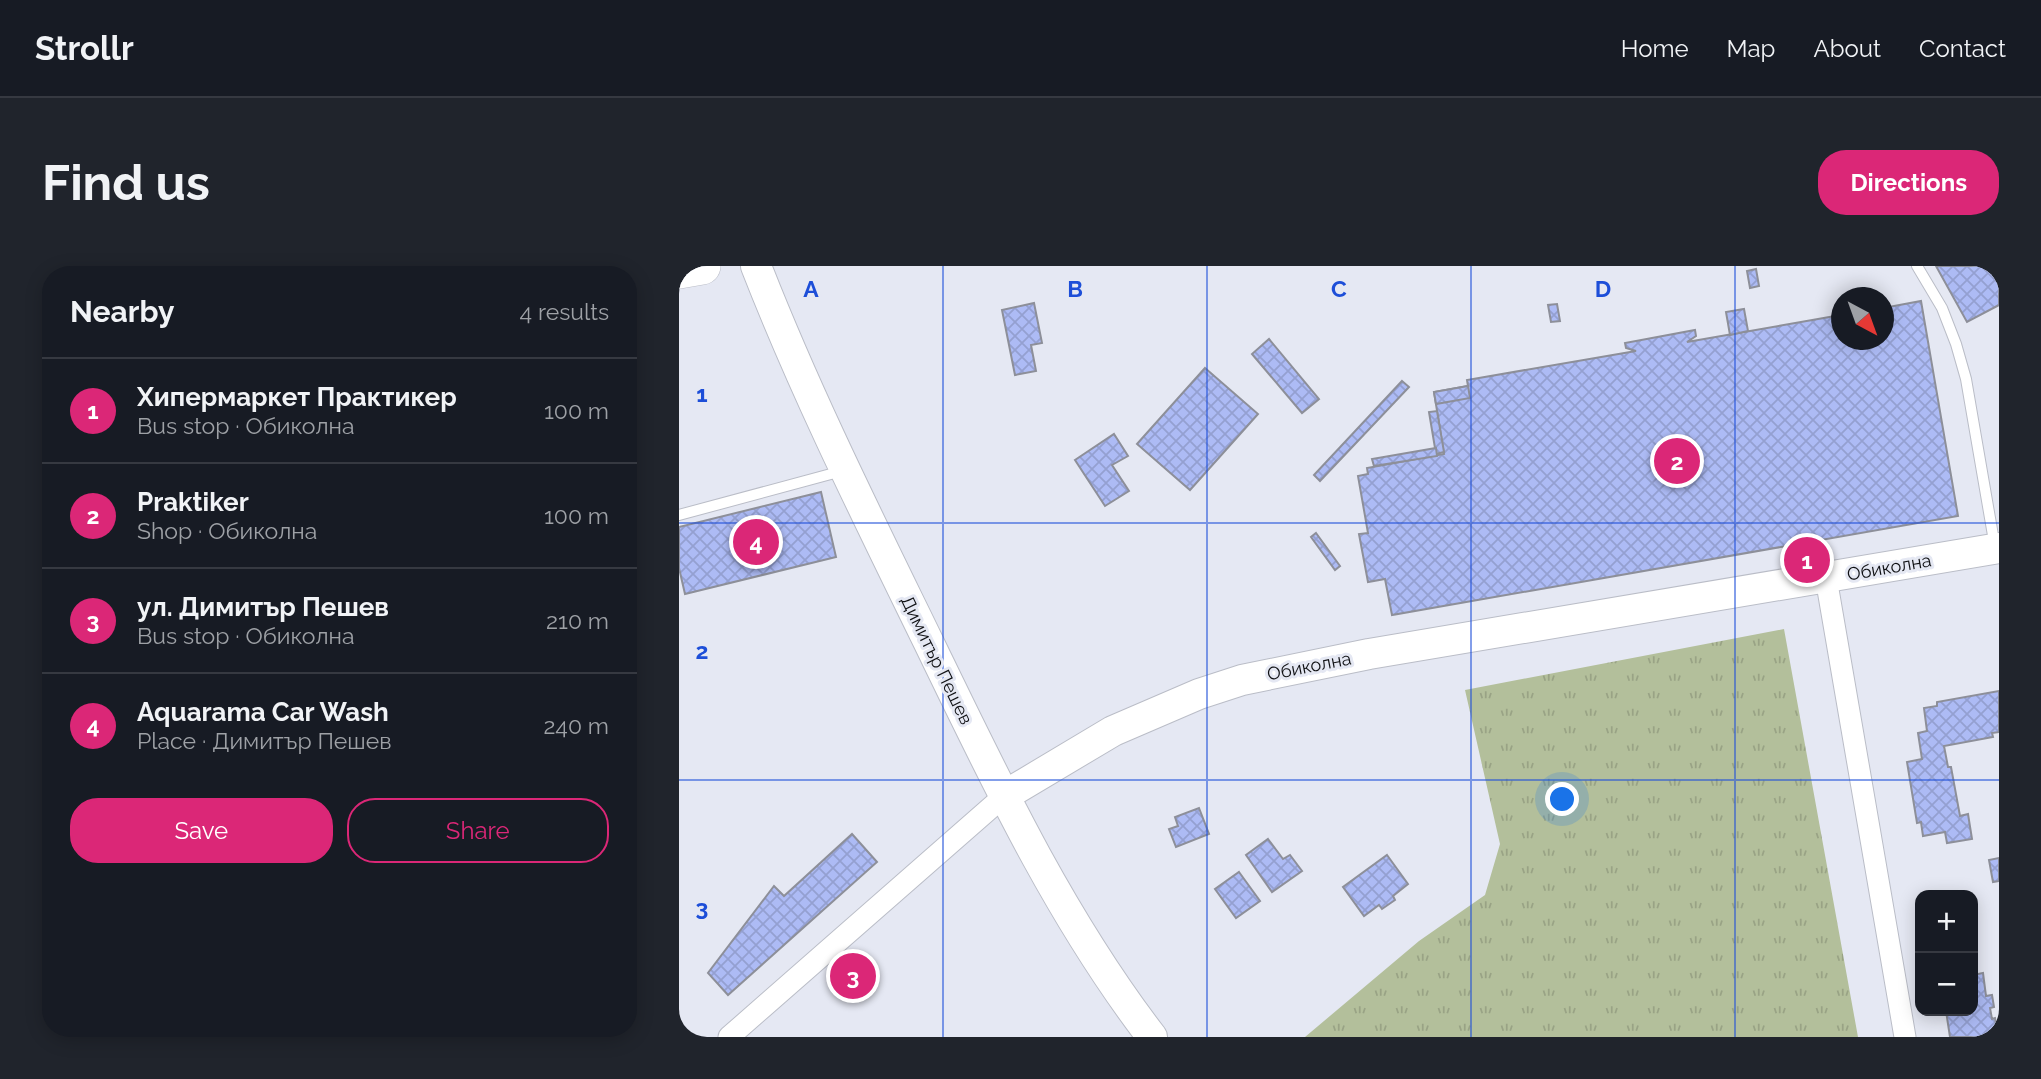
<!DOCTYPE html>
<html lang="en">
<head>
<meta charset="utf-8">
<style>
	body { margin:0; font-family:Raleway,sans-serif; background:#20242c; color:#f1f3f6 }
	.controls { position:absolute; right:21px; bottom:21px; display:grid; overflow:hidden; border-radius:14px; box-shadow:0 4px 18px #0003 }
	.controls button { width:63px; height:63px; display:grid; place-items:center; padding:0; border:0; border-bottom:2px solid #363941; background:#171b24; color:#f1f3f6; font:35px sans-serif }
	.compass { position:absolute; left:1152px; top:21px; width:63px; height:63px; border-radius:50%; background:#171b24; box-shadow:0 4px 18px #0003; rotate:139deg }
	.you { position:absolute; left:884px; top:534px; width:24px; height:24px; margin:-18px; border:5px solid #fff; border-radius:50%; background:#1a73e8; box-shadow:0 0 0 10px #1a73e833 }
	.badge { display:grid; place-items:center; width:46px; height:46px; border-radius:50%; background:#db2777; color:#fff; font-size:23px; font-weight:700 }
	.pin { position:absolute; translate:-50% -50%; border:4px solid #fff; box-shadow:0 2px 7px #0006 }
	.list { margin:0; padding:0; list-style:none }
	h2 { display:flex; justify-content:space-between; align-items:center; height:91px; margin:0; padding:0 28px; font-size:30px }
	h2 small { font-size:23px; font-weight:400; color:#9ea1a6 }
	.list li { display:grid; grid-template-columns:46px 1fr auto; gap:21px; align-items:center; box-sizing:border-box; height:105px; padding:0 28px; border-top:2px solid #363941 }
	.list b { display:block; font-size:26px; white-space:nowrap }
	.list p { margin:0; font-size:23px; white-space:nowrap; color:#9ea1a6 }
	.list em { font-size:23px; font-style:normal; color:#9ea1a6 }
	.actions { display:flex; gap:14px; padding:21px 28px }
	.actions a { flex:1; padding:16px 0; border:2px solid #db2777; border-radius:28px; text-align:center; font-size:24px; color:#db2777 }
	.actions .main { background:#db2777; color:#fff }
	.map { position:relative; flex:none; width:1320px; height:771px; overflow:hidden; border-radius:28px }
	header { display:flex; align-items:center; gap:42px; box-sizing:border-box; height:98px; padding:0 35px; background:#171b24; border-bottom:2px solid #363941 }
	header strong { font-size:33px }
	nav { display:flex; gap:38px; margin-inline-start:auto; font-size:24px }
	.intro { display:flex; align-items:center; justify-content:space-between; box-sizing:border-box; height:168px; padding:0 42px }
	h1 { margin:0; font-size:49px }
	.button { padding:18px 32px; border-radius:28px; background:#db2777; color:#fff; font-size:24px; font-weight:700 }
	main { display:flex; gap:42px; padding:0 42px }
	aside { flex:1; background:#171b24; border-radius:28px; box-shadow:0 4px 18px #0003 }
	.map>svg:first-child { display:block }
</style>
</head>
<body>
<header>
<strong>Strollr</strong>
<nav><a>Home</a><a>Map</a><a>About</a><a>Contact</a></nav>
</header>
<div class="intro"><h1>Find us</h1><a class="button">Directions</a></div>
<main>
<aside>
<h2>Nearby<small>4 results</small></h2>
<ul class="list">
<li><span class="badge">1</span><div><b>Хипермаркет Практикер</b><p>Bus stop · Обиколна</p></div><em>100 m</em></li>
<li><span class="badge">2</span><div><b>Praktiker</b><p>Shop · Обиколна</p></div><em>100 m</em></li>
<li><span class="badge">3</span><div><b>ул. Димитър Пешев</b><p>Bus stop · Обиколна</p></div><em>210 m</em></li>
<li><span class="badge">4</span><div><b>Aquarama Car Wash</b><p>Place · Димитър Пешев</p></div><em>240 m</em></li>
</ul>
<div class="actions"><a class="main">Save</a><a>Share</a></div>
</aside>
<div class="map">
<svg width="1320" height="771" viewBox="0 0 1320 771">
	<defs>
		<pattern id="grass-tufts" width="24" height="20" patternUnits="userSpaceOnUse" patternTransform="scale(1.75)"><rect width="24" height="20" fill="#b3bf9b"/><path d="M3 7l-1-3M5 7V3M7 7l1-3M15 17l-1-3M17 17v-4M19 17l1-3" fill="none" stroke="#99a385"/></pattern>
		<pattern id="building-cross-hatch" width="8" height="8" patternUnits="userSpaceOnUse" patternTransform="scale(1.75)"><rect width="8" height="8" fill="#adbbf5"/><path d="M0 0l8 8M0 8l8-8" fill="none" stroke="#94a0d1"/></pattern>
	</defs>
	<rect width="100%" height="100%" fill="#e5e8f3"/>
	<path fill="url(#grass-tufts)" d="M 1105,363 L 1179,771 L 626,771 L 740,675 L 806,629 L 821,578 L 786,424 Z"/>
	<g fill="url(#building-cross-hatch)" stroke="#8d8f99" stroke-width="2">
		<path d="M 1257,0 L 1320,0 L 1320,39 L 1288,56 Z"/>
		<path d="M 1077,3 L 1080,20 L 1071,22 L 1068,5 Z"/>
		<path d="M 1242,35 L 1279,250 L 713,349 L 706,313 L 689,316 L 680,268 L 689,267 L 679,210 L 689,208 L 688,202 L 765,188 L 755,126 L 789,120 L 788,114 L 957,85 L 947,82 L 946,77 L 1016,64 L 1017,70 L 1008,76 L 1162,49 L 1162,74 L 1204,74 L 1204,42 Z"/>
		<path d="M 355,37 L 363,77 L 352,79 L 357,105 L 336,109 L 323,44 Z"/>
		<path d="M 878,38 L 881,55 L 872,56 L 869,39 Z"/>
		<path d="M 1065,43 L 1069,65 L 1051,69 L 1047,46 Z"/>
		<path d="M 590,73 L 640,133 L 623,147 L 573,88 Z"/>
		<path d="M 526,102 L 579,148 L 511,224 L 458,178 Z"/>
		<path d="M 723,115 L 730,121 L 641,215 L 635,209 Z"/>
		<path d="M 789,120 L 791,132 L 757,138 L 755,126 Z"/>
		<path d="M 758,145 L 765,186 L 757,188 L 750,146 Z"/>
		<path d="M 435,168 L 449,190 L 433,199 L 450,225 L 426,240 L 396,194 Z"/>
		<path d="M 757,182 L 758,190 L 695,200 L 693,193 Z"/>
		<path d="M 142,226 L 157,291 L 6,328 L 0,302 L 0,261 Z"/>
		<path d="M 637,267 L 661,300 L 656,304 L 632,271 Z"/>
		<path d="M 1320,425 L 1320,466 L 1313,467 L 1314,471 L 1265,480 L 1269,501 L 1272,501 L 1281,550 L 1289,548 L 1293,573 L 1268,577 L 1266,566 L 1244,570 L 1242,556 L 1238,557 L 1228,496 L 1243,493 L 1239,467 L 1248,465 L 1245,442 L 1258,440 L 1258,436 Z"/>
		<path d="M 520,542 L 530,568 L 497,581 L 490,563 L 499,560 L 496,551 Z"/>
		<path d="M 173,568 L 198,596 L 49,729 L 29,707 L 95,620 L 105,630 Z"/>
		<path d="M 589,573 L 604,593 L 611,589 L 623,605 L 593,626 L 567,589 Z"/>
		<path d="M 708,589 L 729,618 L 714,630 L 716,634 L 703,643 L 700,639 L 685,650 L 664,621 Z"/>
		<path d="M 1320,592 L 1320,615 L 1314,616 L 1310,594 Z"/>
		<path d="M 560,606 L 581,635 L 557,652 L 536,623 Z"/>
		<path d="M 1304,707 L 1307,730 L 1313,729 L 1315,741 L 1311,742 L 1313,753 L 1316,752 L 1319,771 L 1271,771 L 1267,745 L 1294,745 L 1294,709 Z"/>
	</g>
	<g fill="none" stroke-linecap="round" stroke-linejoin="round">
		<g stroke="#babdc7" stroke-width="12">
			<g id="lane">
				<path d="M 1238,0 L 1263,42 L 1277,78 L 1287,113 L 1316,281"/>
				<path d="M 0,249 L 163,205"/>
			</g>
		</g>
		<g stroke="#babdc7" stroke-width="23">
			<g id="street">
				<path d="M 1147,312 L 1226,771"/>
				<path d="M 50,771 L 325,530"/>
			</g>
		</g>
		<g stroke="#babdc7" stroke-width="32">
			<g id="secondary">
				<path d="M 77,0 C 127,128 189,252 249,375 C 315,511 380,650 473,771"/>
				<path d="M 325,530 L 434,465 L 520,428 L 563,414 L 690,388 L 1320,282"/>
			</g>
		</g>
		<g stroke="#babdc7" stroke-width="38">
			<path id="highway" d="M 0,4 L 23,0"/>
		</g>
		<use href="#lane" stroke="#fff" stroke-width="10"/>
		<use href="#street" stroke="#fff" stroke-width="21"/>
		<use href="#secondary" stroke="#fff" stroke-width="30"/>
		<use href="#highway" stroke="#fff" stroke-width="37"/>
	</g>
	<path fill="none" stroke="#1d4ed8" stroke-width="2" stroke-opacity="0.55" d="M 264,0 L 264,771M 528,0 L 528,771M 792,0 L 792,771M 1056,0 L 1056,771M 0,257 L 1320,257M 0,514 L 1320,514"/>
	<g text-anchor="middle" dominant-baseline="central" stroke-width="6" stroke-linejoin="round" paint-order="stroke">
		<g font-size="18" fill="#0f1013" stroke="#e5e8f3">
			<text transform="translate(1210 301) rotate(-10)">Обиколна</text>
			<text transform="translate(258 394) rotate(64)">Димитър Пешев</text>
			<text transform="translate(630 400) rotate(-11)">Обиколна</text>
		</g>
	</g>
	<g font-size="23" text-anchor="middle" font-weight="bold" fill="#1d4ed8" stroke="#e5e8f3" stroke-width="6" stroke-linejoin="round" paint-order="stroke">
		<text x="132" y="31">A</text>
		<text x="396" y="31">B</text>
		<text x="660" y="31">C</text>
		<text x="924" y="31">D</text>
		<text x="23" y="136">1</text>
		<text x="23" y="393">2</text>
		<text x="23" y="650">3</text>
	</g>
</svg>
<div class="controls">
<button>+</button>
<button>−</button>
</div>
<svg class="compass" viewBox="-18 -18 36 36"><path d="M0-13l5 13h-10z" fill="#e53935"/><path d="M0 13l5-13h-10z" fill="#9ea1a6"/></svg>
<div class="you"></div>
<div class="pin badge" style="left:1128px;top:294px">1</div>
<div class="pin badge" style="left:998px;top:195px">2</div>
<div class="pin badge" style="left:174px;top:710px">3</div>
<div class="pin badge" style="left:77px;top:276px">4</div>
</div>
</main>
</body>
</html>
